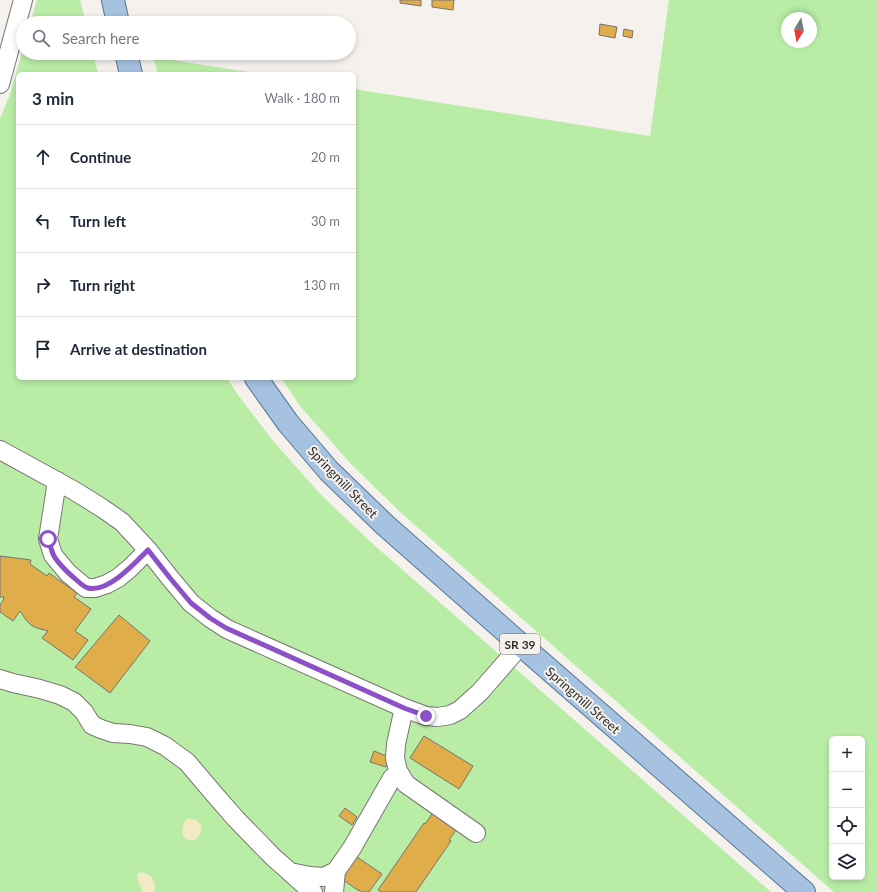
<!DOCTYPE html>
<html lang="en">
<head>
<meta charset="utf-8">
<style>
	body { margin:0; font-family:Lato,sans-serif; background:#f6f6f7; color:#1f2937 }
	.controls { position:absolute; right:12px; bottom:12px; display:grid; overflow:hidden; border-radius:6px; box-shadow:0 2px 6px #0003 }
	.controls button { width:36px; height:36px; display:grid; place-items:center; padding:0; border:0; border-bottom:1px solid #e0e1e3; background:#fff; color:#1f2937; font:20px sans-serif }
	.compass { position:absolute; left:781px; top:12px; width:36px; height:36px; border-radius:50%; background:#fff; box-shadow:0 2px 6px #0003; rotate:190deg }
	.stop { position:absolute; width:12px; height:12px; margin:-9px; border:3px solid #8d51c7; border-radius:50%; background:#fff }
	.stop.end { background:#8d51c7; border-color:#fff; box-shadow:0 1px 4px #0008 }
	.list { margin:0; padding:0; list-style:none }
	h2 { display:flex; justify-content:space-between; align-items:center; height:52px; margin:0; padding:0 16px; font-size:17px }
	h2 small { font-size:13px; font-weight:400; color:#747a83 }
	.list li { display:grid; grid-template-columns:26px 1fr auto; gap:12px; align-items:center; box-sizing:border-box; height:64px; padding:0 16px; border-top:1px solid #e0e1e3 }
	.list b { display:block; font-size:15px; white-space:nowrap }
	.list em { font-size:13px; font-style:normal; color:#747a83 }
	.icon { flex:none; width:22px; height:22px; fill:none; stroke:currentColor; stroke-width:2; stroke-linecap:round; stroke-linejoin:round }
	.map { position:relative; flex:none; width:877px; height:892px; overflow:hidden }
	.search { position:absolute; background:#fff; box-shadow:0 2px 6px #0003; left:16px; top:16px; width:340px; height:44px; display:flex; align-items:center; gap:10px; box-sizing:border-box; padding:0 14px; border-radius:22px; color:#747a83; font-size:15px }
	.panel { position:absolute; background:#fff; box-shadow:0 2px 6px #0003; left:16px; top:72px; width:340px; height:308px; border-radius:6px }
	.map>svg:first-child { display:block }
</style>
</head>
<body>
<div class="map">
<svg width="877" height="892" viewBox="0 0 877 892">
	<rect width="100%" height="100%" fill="#f5f2ee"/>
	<g fill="#b9eda6" fill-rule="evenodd">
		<path d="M 37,0 L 80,0 L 86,23 L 30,23 Z"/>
		<path d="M 669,0 L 877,0 L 877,892 L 834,892 L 400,512 L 350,463 L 300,406 L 281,378 L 354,378 L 354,89 L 650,136 ZM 787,18 L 811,18 L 811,42 L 787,42 ZM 832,739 L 862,739 L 862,877 L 832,877 Z"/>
		<path d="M 23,49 L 23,53 L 93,53 L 98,74 L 18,74 L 18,378 L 227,378 L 238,395 L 274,442 L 323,497 L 373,544 L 771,892 L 0,892 L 0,119 L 10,94 Z"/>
		<path d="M 153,57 L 261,74 L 158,74 Z"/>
	</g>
	<g fill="#f3e9c4">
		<path d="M 187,819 C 209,818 201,839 193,840 C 180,842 180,826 187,819 Z"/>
		<path d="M 141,872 C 151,874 158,883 154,892 L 143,892 L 138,881 L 137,875 Z"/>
	</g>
	<g fill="#e0ad4b" stroke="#767471">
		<path d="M 400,0 L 421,0 L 421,6 L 400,3 Z"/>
		<path d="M 432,0 L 454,0 L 453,10 L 432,7 Z"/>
		<path d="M 600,24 L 617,27 L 615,38 L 599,35 Z"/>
		<path d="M 624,29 L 633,31 L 632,38 L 623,36 Z"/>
		<path d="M 0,556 L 31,560 L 30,564 L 47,576 L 49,573 L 77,593 L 74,597 L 91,609 L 75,631 L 88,640 L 73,660 L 42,638 L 48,631 L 37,628 L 31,625 L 26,620 L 20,611 L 13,621 L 0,612 L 0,605 L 4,599 L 3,598 L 4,597 L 0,597 Z"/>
		<path d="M 119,615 L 150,641 L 110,693 L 75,667 Z"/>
		<path d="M 424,736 L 473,766 L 459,789 L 410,758 Z"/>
		<path d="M 374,751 L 389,757 L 386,767 L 370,762 Z"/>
		<path d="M 345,808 L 357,817 L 352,825 L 339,816 Z"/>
		<path d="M 434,811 L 458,827 L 449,840 L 451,841 L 416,892 L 381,892 L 378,890 L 424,823 L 425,824 Z"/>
		<path d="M 354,855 L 382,874 L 369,892 L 362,892 L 359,890 L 359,891 L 339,877 Z"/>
	</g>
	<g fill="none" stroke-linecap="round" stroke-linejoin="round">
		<g stroke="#797673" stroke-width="20">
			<g id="minor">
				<path d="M 0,84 L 23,0"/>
				<path d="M 0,450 L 73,490 L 102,508 L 122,522 L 148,550 L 170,578 L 191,603 L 210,618 L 227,629 L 404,708 L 426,716 L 438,717 L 450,715 L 460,710 L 480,692 L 521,645"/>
				<path d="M 57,481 L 48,539 L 53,555 L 68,573 L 86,588 L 95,588 L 107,584 L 118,578 L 130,568 L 148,550"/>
				<path d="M 0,679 L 13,683 L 40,689 L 60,695 L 74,702 L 84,712 L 92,725 L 101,729 L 113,733 L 130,734 L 147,737 L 165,746 L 187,762 L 215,795 L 236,819 L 273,857 L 290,872 L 310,876 L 324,877 L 336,871 L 352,848 L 392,778"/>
				<path d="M 404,708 L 396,744 L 395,758 L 398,771 L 406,784 L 476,833"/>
				<path d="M 291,873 L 311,891 L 313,892"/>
				<path d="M 334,892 L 336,871"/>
			</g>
		</g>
		<g stroke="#567495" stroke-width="24">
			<g id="major">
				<path d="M 113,0 L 118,23"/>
				<path d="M 126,53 L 131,74"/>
				<path d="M 256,378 L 288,423 L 329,471 L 385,525 L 521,645 L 804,892"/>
			</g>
		</g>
		<use href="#minor" stroke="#fff" stroke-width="18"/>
		<use href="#major" stroke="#a6c2e1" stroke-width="22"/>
	</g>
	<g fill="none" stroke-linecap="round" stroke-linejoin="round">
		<path stroke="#8d51c7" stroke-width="5" d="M 48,539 C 50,544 51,549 53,554 C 56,561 67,572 73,577 C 77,580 83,587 88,588 C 108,593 135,563 148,550 L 170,578 L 191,603 L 210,618 L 226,628 L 404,708 L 426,716"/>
	</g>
	<g text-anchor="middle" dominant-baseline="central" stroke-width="4" stroke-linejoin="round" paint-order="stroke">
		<rect fill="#f5f2ee" stroke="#6b6a67" stroke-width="1" x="500" y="634" width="40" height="20" rx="3"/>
		<g font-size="12" font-weight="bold" fill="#302f2d">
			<text x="520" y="644">SR 39</text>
		</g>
		<g font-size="13" fill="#302f2d" stroke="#f5f2ee">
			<text transform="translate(343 482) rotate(46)">Springmill Street</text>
			<text transform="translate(583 700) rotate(41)">Springmill Street</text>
		</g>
	</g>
</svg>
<div class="controls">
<button>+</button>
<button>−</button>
<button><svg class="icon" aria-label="locate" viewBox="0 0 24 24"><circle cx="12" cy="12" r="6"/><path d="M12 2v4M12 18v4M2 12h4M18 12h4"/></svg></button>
<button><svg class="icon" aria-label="layers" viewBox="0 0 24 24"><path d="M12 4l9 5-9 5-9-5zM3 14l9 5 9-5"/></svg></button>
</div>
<svg class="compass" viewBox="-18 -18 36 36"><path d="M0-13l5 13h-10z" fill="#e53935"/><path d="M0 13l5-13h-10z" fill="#747a83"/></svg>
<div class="stop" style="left:48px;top:539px"></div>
<div class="stop end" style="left:426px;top:716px"></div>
<div class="search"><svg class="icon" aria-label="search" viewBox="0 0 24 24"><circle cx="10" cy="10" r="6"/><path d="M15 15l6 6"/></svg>Search here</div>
<section class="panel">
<h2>3 min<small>Walk · 180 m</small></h2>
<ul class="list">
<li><svg class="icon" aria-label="ahead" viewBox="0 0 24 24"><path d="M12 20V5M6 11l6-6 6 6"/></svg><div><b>Continue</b></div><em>20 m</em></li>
<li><svg class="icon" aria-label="left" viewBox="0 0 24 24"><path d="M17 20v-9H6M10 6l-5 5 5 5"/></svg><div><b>Turn left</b></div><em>30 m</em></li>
<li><svg class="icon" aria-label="right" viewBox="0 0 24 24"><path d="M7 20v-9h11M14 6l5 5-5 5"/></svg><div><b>Turn right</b></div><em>130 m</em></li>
<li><svg class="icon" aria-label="arrive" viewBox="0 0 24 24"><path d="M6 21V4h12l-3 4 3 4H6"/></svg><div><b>Arrive at destination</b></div></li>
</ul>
</section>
</div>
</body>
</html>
